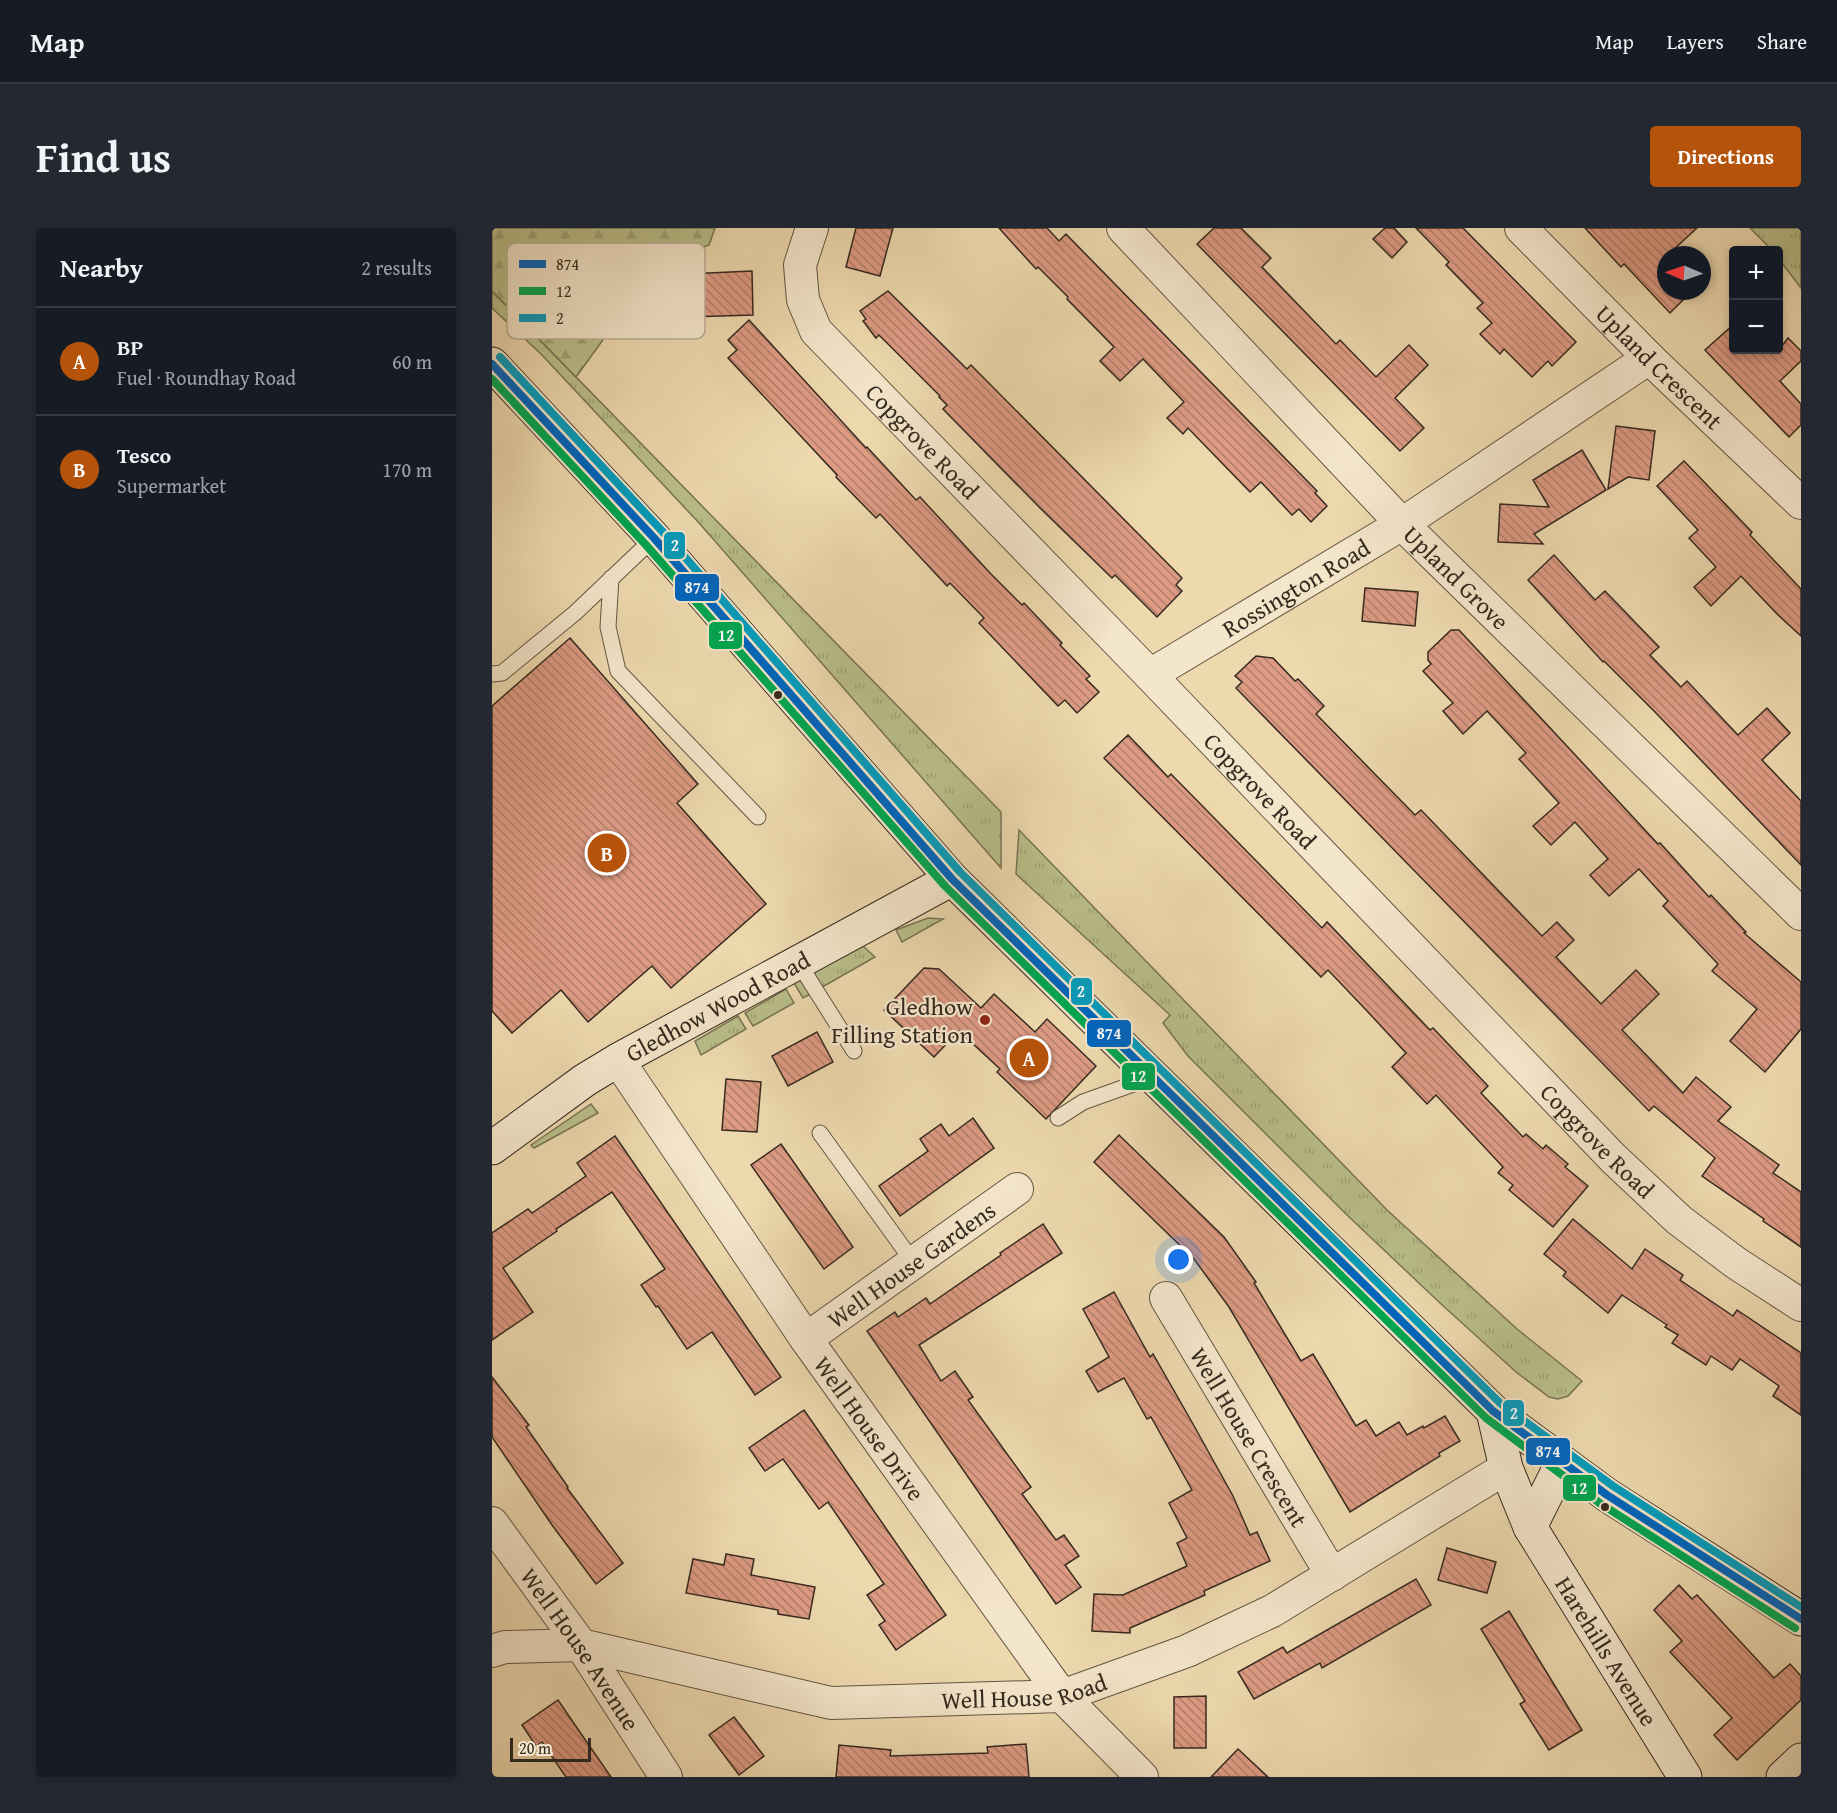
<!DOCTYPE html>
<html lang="en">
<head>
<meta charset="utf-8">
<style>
	body { margin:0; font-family:"Gentium Book Plus",serif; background:#242831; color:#f1f3f6 }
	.controls { position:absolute; right:18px; top:18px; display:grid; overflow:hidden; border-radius:6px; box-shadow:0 3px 9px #0003 }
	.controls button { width:54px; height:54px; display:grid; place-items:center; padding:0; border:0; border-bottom:2px solid #363941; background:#171b24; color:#f1f3f6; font:30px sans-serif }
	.compass { position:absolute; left:1165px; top:18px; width:54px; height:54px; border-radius:50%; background:#171b24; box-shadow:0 3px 9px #0003; rotate:272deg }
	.scale { position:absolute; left:18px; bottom:15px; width:81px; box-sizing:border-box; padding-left:6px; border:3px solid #352a1f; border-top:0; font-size:16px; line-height:21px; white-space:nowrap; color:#352a1f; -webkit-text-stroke:4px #f4e6cb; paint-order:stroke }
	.you { position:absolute; left:687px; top:1032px; width:21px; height:21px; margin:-15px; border:4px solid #fff; border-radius:50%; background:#1a73e8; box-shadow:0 0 0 9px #1a73e833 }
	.badge { display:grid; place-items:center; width:39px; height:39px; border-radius:50%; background:#b45309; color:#fff; font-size:20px; font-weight:700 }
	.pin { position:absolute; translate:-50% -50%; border:3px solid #fff; box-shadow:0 2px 6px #0006 }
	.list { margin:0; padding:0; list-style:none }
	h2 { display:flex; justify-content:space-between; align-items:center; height:78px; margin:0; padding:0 24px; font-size:26px }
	h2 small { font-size:20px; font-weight:400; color:#9ea1a6 }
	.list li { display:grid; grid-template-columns:39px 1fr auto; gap:18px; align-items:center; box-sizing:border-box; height:108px; padding:0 24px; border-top:2px solid #363941 }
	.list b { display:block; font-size:22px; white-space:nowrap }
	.list p { margin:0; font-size:20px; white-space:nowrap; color:#9ea1a6 }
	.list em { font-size:20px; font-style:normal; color:#9ea1a6 }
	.map { position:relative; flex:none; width:1309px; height:1549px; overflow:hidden; border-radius:6px }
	header { display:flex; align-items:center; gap:36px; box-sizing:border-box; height:84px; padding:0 30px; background:#171b24; border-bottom:2px solid #363941 }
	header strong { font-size:28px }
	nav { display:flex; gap:33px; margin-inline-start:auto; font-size:21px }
	.intro { display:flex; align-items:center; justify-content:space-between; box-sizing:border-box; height:144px; padding:0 36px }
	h1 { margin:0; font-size:42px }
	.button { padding:15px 27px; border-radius:6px; background:#b45309; color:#fff; font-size:21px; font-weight:700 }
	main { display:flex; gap:36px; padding:0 36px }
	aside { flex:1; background:#171b24; border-radius:6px; box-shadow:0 3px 9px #0003 }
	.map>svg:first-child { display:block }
</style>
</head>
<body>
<header>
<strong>Map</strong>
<nav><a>Map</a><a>Layers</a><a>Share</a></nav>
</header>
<div class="intro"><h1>Find us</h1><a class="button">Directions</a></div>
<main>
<aside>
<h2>Nearby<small>2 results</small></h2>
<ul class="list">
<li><span class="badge">A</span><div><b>BP</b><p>Fuel · Roundhay Road</p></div><em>60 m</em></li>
<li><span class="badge">B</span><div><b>Tesco</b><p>Supermarket</p></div><em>170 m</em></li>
</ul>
</aside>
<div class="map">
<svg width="1309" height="1549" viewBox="0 0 1309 1549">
	<defs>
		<pattern id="grass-tufts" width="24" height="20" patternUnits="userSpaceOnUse" patternTransform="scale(1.5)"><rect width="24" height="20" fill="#babf8a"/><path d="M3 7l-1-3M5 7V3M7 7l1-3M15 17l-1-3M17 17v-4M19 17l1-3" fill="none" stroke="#a0a477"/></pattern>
		<pattern id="forest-firs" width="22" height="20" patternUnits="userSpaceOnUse" patternTransform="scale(1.5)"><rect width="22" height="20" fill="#babf8a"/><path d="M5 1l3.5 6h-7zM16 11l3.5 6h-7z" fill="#a0a477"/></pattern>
		<pattern id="building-back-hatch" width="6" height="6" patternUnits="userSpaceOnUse" patternTransform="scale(1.5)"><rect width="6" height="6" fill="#dd9b84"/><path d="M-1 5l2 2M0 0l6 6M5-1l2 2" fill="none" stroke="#b47f6b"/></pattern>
	</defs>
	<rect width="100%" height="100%" fill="#eed9af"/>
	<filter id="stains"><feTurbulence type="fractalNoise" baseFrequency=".00333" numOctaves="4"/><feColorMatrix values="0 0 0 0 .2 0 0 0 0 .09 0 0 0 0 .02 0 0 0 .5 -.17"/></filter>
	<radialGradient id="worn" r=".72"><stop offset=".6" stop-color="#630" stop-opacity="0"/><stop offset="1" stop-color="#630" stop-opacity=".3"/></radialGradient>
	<g fill="url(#grass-tufts)" stroke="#787454" stroke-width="1.5">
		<path d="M 1258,0 L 1309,0 L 1309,60 L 1287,31 L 1286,22 L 1280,22 Z"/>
		<path d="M 0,63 L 509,584 L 509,640 L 208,296 L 49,126 L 0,80 Z"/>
		<path d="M 527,602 L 895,982 L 1025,1101 L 1090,1153 L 1076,1168 L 1066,1171 L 1057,1169 L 1024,1144 L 948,1075 L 854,986 L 696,828 L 671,795 L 678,787 L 524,646 Z"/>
		<path d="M 436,690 L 451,691 L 410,714 L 404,702 Z"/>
		<path d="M 371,718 L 383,729 L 311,770 L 302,755 Z"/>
		<path d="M 294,761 L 302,775 L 261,798 L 253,785 Z"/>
		<path d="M 246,788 L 254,801 L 209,827 L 203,813 Z"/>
		<path d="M 99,876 L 106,885 L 42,920 L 39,917 Z"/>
	</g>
	<path fill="url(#forest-firs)" stroke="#787454" stroke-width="1.5" d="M 0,0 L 223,0 L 217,17 L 166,36 L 84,149 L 0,63 Z"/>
	<g fill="url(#building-back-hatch)" stroke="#352a1f" stroke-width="1.5">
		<path d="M 364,0 L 401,0 L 388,48 L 354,39 Z"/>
		<path d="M 507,0 L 555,0 L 567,13 L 574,6 L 825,263 L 823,265 L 835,278 L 819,294 L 807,281 L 800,287 L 769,254 L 758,264 L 696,200 L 691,206 L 675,190 L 692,174 L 651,131 L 628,153 L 608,133 L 622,119 L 575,71 L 576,69 L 546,39 L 544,41 Z"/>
		<path d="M 722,0 L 749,0 L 779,30 L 770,39 L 844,116 L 848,112 L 884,149 L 917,117 L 936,137 L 903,170 L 932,200 L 908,223 L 705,16 Z"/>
		<path d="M 893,0 L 902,0 L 915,14 L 900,30 L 881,11 Z"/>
		<path d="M 924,0 L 971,0 L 1084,114 L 1060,138 L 1056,133 L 1040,149 L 1012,121 L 1008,126 L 988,106 L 1000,95 L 985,80 L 991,75 L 954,37 L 957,34 Z"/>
		<path d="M 1093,0 L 1205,0 L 1179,24 L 1183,27 L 1174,27 L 1174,63 L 1200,63 L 1178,85 L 1132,36 L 1129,39 Z"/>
		<path d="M 260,43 L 261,87 L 196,89 L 194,46 Z"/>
		<path d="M 396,63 L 475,141 L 479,137 L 690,350 L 684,357 L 690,363 L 665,389 L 623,347 L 620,350 L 547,279 L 451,181 L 455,177 L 447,169 L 448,168 L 387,107 L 384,110 L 371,93 L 374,91 L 368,83 Z"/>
		<path d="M 257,92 L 374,220 L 375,219 L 424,272 L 428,269 L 499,346 L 530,377 L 532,375 L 570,415 L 568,417 L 598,448 L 594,451 L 607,464 L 585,485 L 573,472 L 566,478 L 487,395 L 492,390 L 458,355 L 455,358 L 388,286 L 384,290 L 344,249 L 345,247 L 236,130 L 245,122 L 236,112 Z"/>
		<path d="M 1242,96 L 1242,122 L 1287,122 L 1296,110 L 1309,123 L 1309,133 L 1288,153 L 1309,176 L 1309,197 L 1297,209 L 1213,122 Z"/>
		<path d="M 1124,198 L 1163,203 L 1157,252 L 1136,249 L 1116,261 Z"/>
		<path d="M 1090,222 L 1114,262 L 1042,306 L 1051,316 L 1006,314 L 1008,276 L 1057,279 L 1041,252 Z"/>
		<path d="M 1192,233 L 1260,304 L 1258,307 L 1309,361 L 1309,408 L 1285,386 L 1249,348 L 1219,378 L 1202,359 L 1224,339 L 1197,310 L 1206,302 L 1165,258 Z"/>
		<path d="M 1062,327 L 1103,372 L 1113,363 L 1167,419 L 1158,427 L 1189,459 L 1195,453 L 1246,507 L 1275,480 L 1298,505 L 1270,532 L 1309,573 L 1309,637 L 1164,485 L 1112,433 L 1111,434 L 1036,352 Z"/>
		<path d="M 873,360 L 926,364 L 923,398 L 870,393 Z"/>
		<path d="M 959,402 L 967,402 L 1166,616 L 1168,615 L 1217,669 L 1219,667 L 1254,704 L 1252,705 L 1309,754 L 1309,801 L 1273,844 L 1238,813 L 1265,781 L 1220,743 L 1226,736 L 1171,678 L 1176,673 L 1147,641 L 1117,668 L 1098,647 L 1116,631 L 1083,594 L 1059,617 L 1041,598 L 1067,575 L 1027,531 L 1034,525 L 995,483 L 971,506 L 951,483 L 961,475 L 931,443 L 939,436 L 936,432 L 936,424 Z"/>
		<path d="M 78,410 L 206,556 L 185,575 L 274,676 L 179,760 L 160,738 L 96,794 L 69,762 L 20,805 L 0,783 L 0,478 Z"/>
		<path d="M 764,428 L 781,430 L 803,453 L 806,451 L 832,478 L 824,486 L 923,587 L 929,582 L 1050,708 L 1065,694 L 1082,712 L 1064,729 L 1109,776 L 1144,742 L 1167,766 L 1130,802 L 1191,865 L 1204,849 L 1239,879 L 1226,893 L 1287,937 L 1281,945 L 1309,964 L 1309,1019 L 1271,993 L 1272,991 L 1210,948 L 1223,930 L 1162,878 L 1157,883 L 744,460 L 750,454 L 743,448 Z"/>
		<path d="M 636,507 L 676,549 L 679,546 L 830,700 L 835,694 L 938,802 L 941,800 L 996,858 L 989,865 L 1031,909 L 1034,906 L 1051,921 L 1054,917 L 1076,936 L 1073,939 L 1096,958 L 1061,999 L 1017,962 L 1021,957 L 1006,945 L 1011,939 L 944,867 L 935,876 L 900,839 L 914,825 L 876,784 L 836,742 L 829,749 L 612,530 Z"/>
		<path d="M 432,740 L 447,741 L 489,780 L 502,766 L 543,804 L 555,791 L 604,838 L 554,891 L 505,844 L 508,841 L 467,803 L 442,829 L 392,782 Z"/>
		<path d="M 325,804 L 341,834 L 296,858 L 280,828 Z"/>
		<path d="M 234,851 L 269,854 L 265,904 L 230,902 Z"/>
		<path d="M 481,890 L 502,920 L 408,988 L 387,958 L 436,923 L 428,911 L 449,896 L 457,908 Z"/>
		<path d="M 627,907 L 732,1009 L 764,1054 L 762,1055 L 809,1133 L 821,1126 L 864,1198 L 874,1192 L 884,1208 L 907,1194 L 915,1207 L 931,1198 L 932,1200 L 953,1188 L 968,1213 L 947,1225 L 948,1228 L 858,1284 L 737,1079 L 702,1031 L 602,934 Z"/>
		<path d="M 123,908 L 289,1149 L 263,1167 L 220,1104 L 195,1121 L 166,1078 L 164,1079 L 149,1057 L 173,1041 L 120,964 L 64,1001 L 65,1003 L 11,1040 L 41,1084 L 0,1112 L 0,1005 L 36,981 L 40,985 L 94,948 L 85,935 Z"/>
		<path d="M 289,916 L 361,1019 L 332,1041 L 259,937 Z"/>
		<path d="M 1081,991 L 1140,1041 L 1153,1021 L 1191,1047 L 1188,1052 L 1241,1088 L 1245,1082 L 1309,1125 L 1309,1187 L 1281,1168 L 1287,1158 L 1248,1131 L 1240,1142 L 1219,1128 L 1214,1137 L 1180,1115 L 1186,1107 L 1173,1099 L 1175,1097 L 1130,1067 L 1116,1085 L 1071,1048 L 1074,1044 L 1052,1026 Z"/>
		<path d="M 551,996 L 570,1025 L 427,1117 L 449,1153 L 463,1143 L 481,1169 L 476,1172 L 539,1259 L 530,1266 L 564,1312 L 572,1307 L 587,1328 L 573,1337 L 589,1359 L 564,1376 L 375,1103 L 403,1084 L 406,1089 L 434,1070 L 438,1076 L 509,1027 L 508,1025 Z"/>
		<path d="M 622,1064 L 658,1129 L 661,1126 L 701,1196 L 741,1268 L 758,1307 L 765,1304 L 778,1333 L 712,1363 L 713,1367 L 638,1400 L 638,1405 L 600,1403 L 602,1366 L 631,1367 L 695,1338 L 685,1315 L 695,1310 L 677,1275 L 700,1262 L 659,1189 L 655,1191 L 632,1150 L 606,1164 L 594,1143 L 617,1129 L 591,1081 Z"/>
		<path d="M 0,1149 L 37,1197 L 34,1199 L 76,1259 L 75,1260 L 131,1335 L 104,1356 L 60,1297 L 0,1209 Z"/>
		<path d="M 312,1182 L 454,1387 L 404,1422 L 387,1397 L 393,1393 L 375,1367 L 392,1356 L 336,1274 L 327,1281 L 291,1231 L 273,1243 L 257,1220 Z"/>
		<path d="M 955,1320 L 1004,1334 L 995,1365 L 946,1352 Z"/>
		<path d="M 234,1326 L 262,1331 L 259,1347 L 323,1359 L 317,1391 L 286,1386 L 286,1382 L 194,1365 L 201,1331 L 232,1337 Z"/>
		<path d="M 924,1351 L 939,1377 L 830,1440 L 828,1435 L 762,1471 L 746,1444 L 791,1419 L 795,1425 Z"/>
		<path d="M 1187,1357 L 1200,1371 L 1205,1367 L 1282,1450 L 1298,1436 L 1309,1448 L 1309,1472 L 1245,1532 L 1222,1507 L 1240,1490 L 1178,1424 L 1190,1413 L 1162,1382 Z"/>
		<path d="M 1017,1383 L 1090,1502 L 1057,1522 L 1028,1476 L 1033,1473 L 989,1401 Z"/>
		<path d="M 714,1468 L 714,1520 L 682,1520 L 682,1469 Z"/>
		<path d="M 66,1472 L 83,1497 L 119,1549 L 74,1549 L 50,1514 L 44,1518 L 30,1497 Z"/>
		<path d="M 242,1489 L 272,1528 L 247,1547 L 217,1507 Z"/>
		<path d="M 534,1516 L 537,1549 L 344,1549 L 347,1517 L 399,1522 L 398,1528 L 496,1525 L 495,1519 Z"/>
		<path d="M 746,1521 L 776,1549 L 719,1549 Z"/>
	</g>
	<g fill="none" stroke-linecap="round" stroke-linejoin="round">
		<g stroke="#635643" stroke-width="17">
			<g id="lane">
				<path d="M 119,350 L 116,399 L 126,443 L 266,589"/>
				<path d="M 0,446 L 10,445 L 83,385 L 162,310"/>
				<path d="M 306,734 L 362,823"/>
				<path d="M 566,890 L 591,874 L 661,849"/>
				<path d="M 328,905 L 422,1035"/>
			</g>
		</g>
		<g stroke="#635643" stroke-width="34">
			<g id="street">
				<path id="s1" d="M 320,0 L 308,37 L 311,72 L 324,103 L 658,447 L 1121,930 L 1187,992 L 1244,1035 L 1309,1077"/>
				<path id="s2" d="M 631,0 L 910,296 L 1309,686"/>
				<path id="s3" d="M 1029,0 L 1157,130 L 1309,275"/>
				<path id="s4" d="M 658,447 L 910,296 L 1157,130"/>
				<path id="s5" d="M 126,832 L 314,1111 L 570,1468 L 650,1549"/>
				<path id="s6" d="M 674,1070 L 840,1347"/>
				<path id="s7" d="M 314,1111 L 525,961"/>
				<path id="s8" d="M 0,1295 L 89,1417 L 174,1549"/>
				<path id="s9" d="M 0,1423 L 13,1419 L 89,1417 L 339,1475 L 570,1468 L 695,1423 L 780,1383 L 1014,1240"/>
			</g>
		</g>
		<g stroke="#352a1f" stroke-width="35">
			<g id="secondary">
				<path d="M 0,136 L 162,310 L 460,651 L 1001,1183 L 1115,1267 L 1309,1391"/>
				<path id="s10" d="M 0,920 L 93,852 L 126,832 L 460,651"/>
				<path id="s11" d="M 1001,1183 L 1014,1240 L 1038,1299 L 1193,1549"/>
				<path d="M 1038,1299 L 1070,1235"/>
				<path d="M 1291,1549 L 1309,1532"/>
			</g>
		</g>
		<use href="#lane" stroke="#f4e6cb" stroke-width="15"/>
		<use href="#street" stroke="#f4e6cb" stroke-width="32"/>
		<use href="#secondary" stroke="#f4e6cb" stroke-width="33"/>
		<g stroke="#f4e6cb" stroke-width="12">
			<path id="bus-1" d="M 0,136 L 162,310 L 460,651 L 1001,1183 L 1115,1267 L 1309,1391"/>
		</g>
		<g stroke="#f4e6cb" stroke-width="12">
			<path id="bus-2" d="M 0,151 L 154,317 L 453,658 L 994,1190 L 1109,1276 L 1303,1400"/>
		</g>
		<g stroke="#f4e6cb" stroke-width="12">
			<path id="bus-3" d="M 8,129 L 170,303 L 468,644 L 1008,1175 L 1121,1258 L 1309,1379"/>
		</g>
		<use href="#bus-1" stroke="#0065bd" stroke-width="8"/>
		<use href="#bus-2" stroke="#00a651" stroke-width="8"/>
		<use href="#bus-3" stroke="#059cbc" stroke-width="8"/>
	</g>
	<g fill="#352a1f" stroke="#f4e6cb" stroke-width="2">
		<circle cx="286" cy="467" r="5"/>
		<circle cx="1113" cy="1279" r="5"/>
	</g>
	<circle fill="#8f2418" stroke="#f4e6cb" stroke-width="2" cx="493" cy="792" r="6"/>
	<g text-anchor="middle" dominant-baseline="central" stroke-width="4.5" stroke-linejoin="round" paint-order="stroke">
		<g font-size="24" fill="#352a1f" stroke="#f4e6cb">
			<text stroke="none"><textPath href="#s3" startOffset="196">Upland Crescent</textPath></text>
			<text stroke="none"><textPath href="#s1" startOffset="261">Copgrove Road</textPath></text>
			<text stroke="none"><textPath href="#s2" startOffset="483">Upland Grove</textPath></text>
			<text stroke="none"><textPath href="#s4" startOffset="170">Rossington Road</textPath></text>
			<text stroke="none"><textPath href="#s1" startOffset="747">Copgrove Road</textPath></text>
			<text stroke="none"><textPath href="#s10" startOffset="267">Gledhow Wood Road</textPath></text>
			<text stroke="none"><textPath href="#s1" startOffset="1233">Copgrove Road</textPath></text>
			<text stroke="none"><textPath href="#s7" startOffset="129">Well House Gardens</textPath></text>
			<text stroke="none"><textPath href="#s5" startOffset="446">Well House Drive</textPath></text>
			<text stroke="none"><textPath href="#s6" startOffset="162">Well House Crescent</textPath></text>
			<text stroke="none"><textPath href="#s8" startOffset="154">Well House Avenue</textPath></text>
			<text stroke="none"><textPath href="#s11" startOffset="268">Harehills Avenue</textPath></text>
			<text stroke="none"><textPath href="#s9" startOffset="540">Well House Road</textPath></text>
		</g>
		<g font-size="24" fill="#352a1f" stroke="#f4e6cb" text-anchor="end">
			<text x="481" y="778">Gledhow<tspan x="481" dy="28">Filling Station</tspan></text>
		</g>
	</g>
	<rect x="15" y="15" width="198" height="96" rx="9" fill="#f4e6cb" stroke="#bbae97" stroke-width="1.5"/>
	<rect x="27" y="32" width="27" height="8" fill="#0065bd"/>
	<rect x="27" y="59" width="27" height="8" fill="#00a651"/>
	<rect x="27" y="86" width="27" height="8" fill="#059cbc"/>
	<g font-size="16" fill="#352a1f">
		<text x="64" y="42">874</text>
		<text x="64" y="69">12</text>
		<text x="64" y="96">2</text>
	</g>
	<g stroke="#f4e6cb" stroke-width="2">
		<rect x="171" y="303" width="23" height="29" rx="6" fill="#059cbc"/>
		<rect x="182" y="345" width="46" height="29" rx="6" fill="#0065bd"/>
		<rect x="216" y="393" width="35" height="29" rx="6" fill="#00a651"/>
		<rect x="578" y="749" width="23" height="29" rx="6" fill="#059cbc"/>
		<rect x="594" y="791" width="46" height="29" rx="6" fill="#0065bd"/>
		<rect x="629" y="834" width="35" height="29" rx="6" fill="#00a651"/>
		<rect x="1010" y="1171" width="23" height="28" rx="6" fill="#059cbc"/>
		<rect x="1033" y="1209" width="46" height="29" rx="6" fill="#0065bd"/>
		<rect x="1070" y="1246" width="35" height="28" rx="6" fill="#00a651"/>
	</g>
	<g font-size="16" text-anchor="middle" font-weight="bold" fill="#fff">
		<text x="183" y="323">2</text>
		<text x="205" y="365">874</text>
		<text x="234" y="413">12</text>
		<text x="589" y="769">2</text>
		<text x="617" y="811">874</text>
		<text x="646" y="854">12</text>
		<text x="1022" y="1191">2</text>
		<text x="1056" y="1229">874</text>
		<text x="1087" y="1266">12</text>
	</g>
	<rect width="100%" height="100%" filter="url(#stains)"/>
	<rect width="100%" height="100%" fill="url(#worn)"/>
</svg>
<div class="controls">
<button>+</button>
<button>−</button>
</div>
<svg class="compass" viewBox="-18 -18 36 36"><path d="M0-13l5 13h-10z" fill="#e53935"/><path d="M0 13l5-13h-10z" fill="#9ea1a6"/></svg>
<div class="scale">20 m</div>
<div class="you"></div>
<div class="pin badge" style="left:537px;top:830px">A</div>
<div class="pin badge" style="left:115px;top:625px">B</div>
</div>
</main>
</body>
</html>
